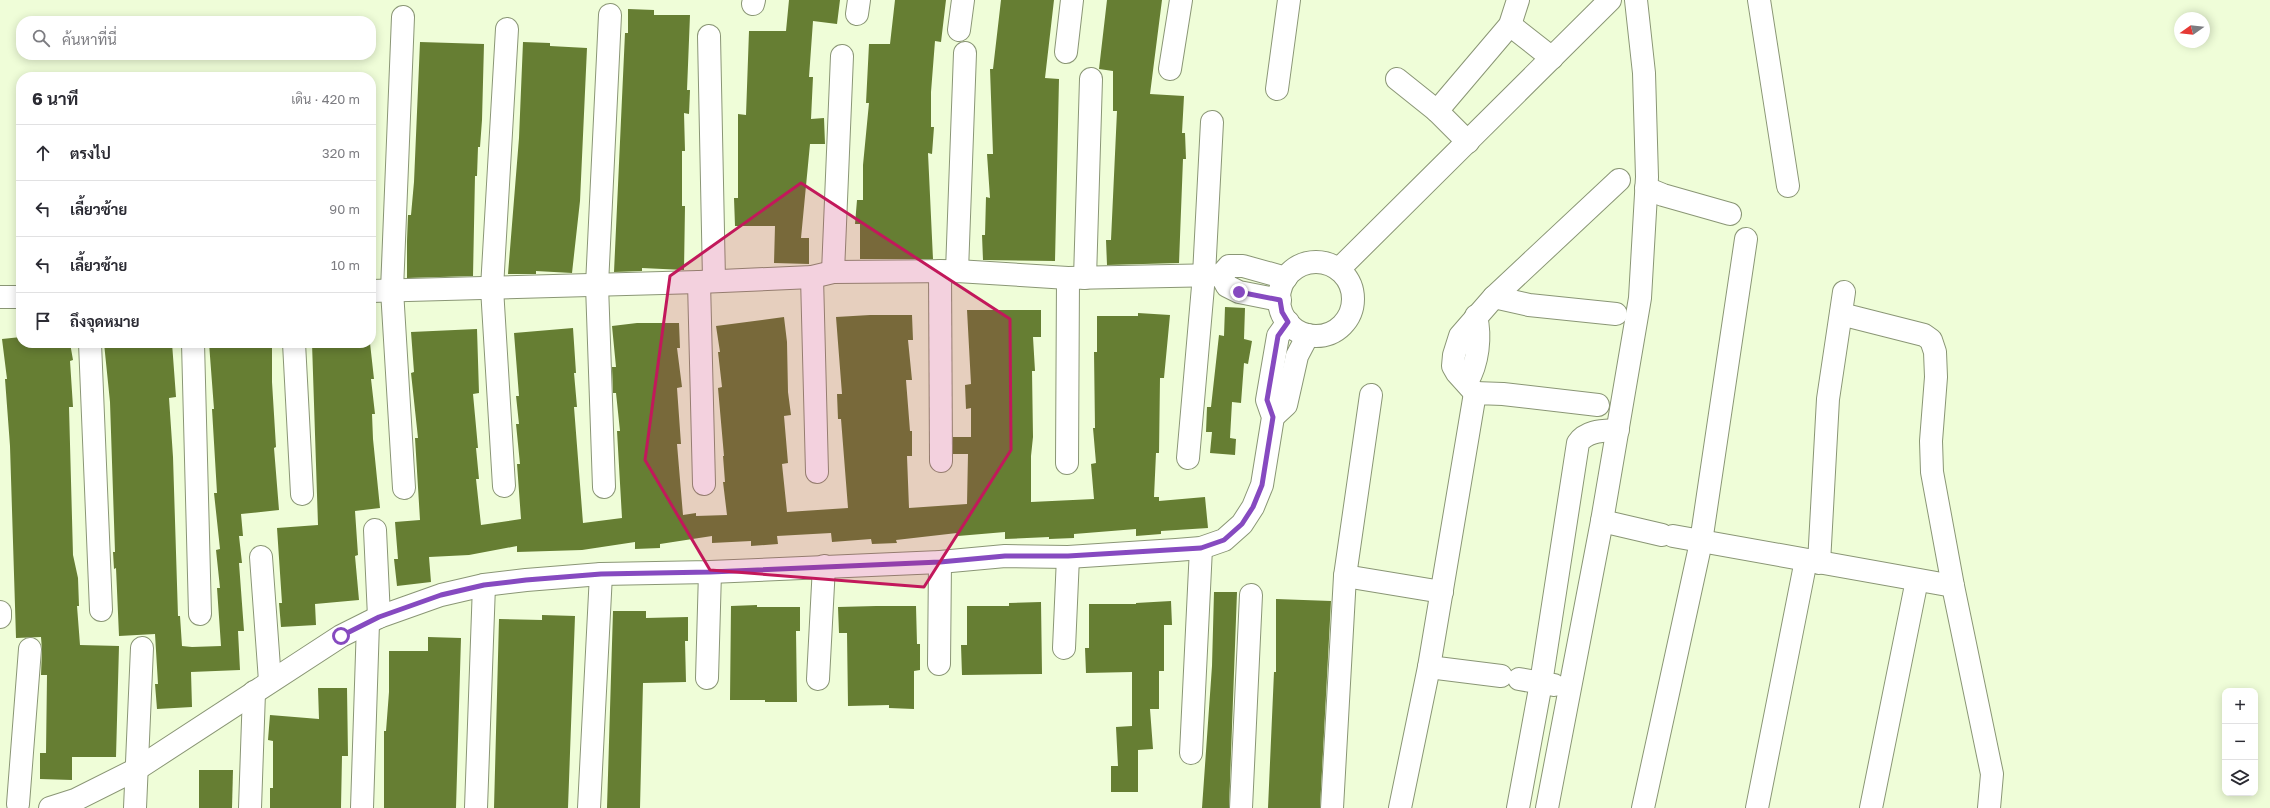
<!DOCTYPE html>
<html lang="th">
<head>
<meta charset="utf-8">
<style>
	body { margin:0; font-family:"Golos Text",Sarabun,sans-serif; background:#f2f2f3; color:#2b2b33 }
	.controls { position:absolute; right:12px; bottom:12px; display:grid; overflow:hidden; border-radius:8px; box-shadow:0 2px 10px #0003 }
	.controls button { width:36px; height:36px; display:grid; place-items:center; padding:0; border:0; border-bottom:1px solid #e1e1e2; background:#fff; color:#2b2b33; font:20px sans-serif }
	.compass { position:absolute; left:2174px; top:12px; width:36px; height:36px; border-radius:50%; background:#fff; box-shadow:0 2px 10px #0003; rotate:255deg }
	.stop { position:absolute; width:12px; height:12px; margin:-9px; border:3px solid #864ac0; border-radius:50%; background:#fff }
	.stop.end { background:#864ac0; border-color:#fff; box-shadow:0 1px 4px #0008 }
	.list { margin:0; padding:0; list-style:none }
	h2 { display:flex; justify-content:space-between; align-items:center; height:52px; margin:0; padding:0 16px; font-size:17px }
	h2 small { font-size:13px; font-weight:400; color:#7c7c81 }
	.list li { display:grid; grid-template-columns:26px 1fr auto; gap:12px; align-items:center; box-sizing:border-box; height:56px; padding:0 16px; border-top:1px solid #e1e1e2 }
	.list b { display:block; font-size:15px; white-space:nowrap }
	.list em { font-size:13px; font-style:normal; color:#7c7c81 }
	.icon { flex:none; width:22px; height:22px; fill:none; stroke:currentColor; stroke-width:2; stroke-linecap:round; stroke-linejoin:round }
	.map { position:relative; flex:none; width:2270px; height:808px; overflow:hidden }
	.search { position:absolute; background:#fff; box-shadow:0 2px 10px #0003; left:16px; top:16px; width:360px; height:44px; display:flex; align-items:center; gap:10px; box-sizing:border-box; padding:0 14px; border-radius:16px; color:#7c7c81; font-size:15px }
	.panel { position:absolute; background:#fff; box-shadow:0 2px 10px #0003; left:16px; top:72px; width:360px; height:276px; border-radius:16px }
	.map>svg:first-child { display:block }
</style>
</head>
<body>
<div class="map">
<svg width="2270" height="808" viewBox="0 0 2270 808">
	<rect width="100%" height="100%" fill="#effdd8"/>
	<g fill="#667e33">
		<path d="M 789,0 L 840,0 L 837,24 L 813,21 L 809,77 L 813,77 L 811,119 L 824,118 L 825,144 L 810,144 L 801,238 L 809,238 L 809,264 L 774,263 L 775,226 L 735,226 L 734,198 L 738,198 L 738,114 L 746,115 L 749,31 L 786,31 Z"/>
		<path d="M 895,0 L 946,0 L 941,42 L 935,41 L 931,92 L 931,127 L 934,127 L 932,154 L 928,153 L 933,259 L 860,259 L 860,224 L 855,224 L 857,200 L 863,200 L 863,165 L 869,103 L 866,103 L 869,44 L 890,44 Z"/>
		<path d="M 1001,0 L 1054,0 L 1045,78 L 1059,79 L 1055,261 L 983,260 L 982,235 L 985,235 L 986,197 L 990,198 L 987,154 L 993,154 L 990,69 L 993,69 Z"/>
		<path d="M 1107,0 L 1162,0 L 1150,94 L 1184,96 L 1182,133 L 1185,133 L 1186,159 L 1183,159 L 1179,263 L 1107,265 L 1106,240 L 1111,240 L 1117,111 L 1113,111 L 1113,71 L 1099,69 Z"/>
		<path d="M 628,9 L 654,10 L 654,15 L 690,15 L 687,90 L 690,90 L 689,114 L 684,113 L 685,151 L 682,151 L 682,206 L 685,206 L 684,270 L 642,268 L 642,271 L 614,272 L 625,33 L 628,33 Z"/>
		<path d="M 420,42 L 484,44 L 482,120 L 480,147 L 478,147 L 477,176 L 475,176 L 473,276 L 407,278 L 407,241 L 408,215 L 411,215 L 414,182 Z"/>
		<path d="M 523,42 L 550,43 L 550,46 L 587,48 L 580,201 L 572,273 L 536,271 L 536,274 L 508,274 L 519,138 Z"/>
		<path d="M 1225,307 L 1245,308 L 1244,339 L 1252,341 L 1248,364 L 1244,363 L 1241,403 L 1232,402 L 1230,438 L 1236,439 L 1235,455 L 1210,453 L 1212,432 L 1206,432 L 1207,407 L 1211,407 L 1219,335 L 1224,336 Z"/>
		<path d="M 967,310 L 1041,310 L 1041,337 L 1033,337 L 1035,371 L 1032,371 L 1033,437 L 1031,456 L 1031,502 L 1094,499 L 1091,464 L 1096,463 L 1093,428 L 1095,428 L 1094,352 L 1097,352 L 1097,316 L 1138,316 L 1138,313 L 1170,315 L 1164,378 L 1160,378 L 1159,453 L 1156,453 L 1154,497 L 1159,497 L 1159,501 L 1205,497 L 1208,528 L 1161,531 L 1161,534 L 1136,536 L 1136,529 L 1074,534 L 1074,538 L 1049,539 L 1049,537 L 1005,539 L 1005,532 L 958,536 L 957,533 L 896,540 L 897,543 L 872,544 L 871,539 L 832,542 L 831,533 L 777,536 L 778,544 L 751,546 L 751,541 L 712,543 L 712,536 L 660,544 L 660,548 L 635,549 L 635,542 L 582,550 L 517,552 L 517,546 L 469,555 L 429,557 L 431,582 L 397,586 L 394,559 L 398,559 L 395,522 L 420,520 L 415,438 L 418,438 L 411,373 L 414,372 L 411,332 L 477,329 L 479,393 L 473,394 L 478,448 L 476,448 L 479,479 L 476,479 L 481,525 L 521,519 L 517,464 L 520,464 L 516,424 L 519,424 L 516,396 L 519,396 L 514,333 L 573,328 L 576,373 L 574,373 L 577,407 L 574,407 L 583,523 L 622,518 L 617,431 L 620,431 L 616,393 L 613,393 L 612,367 L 616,367 L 612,326 L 637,323 L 679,323 L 680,348 L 677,348 L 682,387 L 677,388 L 681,444 L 677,444 L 683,515 L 696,513 L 696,516 L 727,515 L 723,482 L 725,482 L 723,456 L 724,456 L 718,388 L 722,387 L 718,352 L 720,352 L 716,326 L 784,317 L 787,342 L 788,392 L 791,415 L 784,416 L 788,463 L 782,464 L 787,512 L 848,508 L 841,419 L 838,419 L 837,394 L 842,394 L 836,317 L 870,315 L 912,315 L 913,340 L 908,340 L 912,380 L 906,380 L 910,431 L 912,431 L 912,456 L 907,456 L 909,508 L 967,504 L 968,454 L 953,454 L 953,437 L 971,437 L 971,408 L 966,409 L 965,385 L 971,384 Z"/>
		<path d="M 21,337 L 21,343 L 70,343 L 73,360 L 70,361 L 73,407 L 69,407 L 73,555 L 78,578 L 79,606 L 77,606 L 80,645 L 119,646 L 116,757 L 72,757 L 72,780 L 40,779 L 40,753 L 46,753 L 47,675 L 41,675 L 42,650 L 41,637 L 16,638 L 10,446 L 5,379 L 7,379 L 2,339 Z"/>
		<path d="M 104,343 L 172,343 L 176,397 L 169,398 L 173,457 L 178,616 L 180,616 L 182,646 L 192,647 L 221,646 L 217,588 L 220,588 L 216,550 L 220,549 L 214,493 L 217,493 L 212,409 L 214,409 L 209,343 L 272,343 L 272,382 L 276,447 L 274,448 L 279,510 L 241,514 L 243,536 L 239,536 L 242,563 L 239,563 L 244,631 L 238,631 L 240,670 L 191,672 L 192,707 L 157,709 L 155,684 L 158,684 L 155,634 L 119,636 L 116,568 L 114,569 L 113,552 L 115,552 L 110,402 Z"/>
		<path d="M 312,343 L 370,343 L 374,379 L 371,379 L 375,414 L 372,414 L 373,439 L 380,508 L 355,511 L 358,555 L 355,556 L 359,600 L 315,604 L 316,625 L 281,627 L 279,603 L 282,603 L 277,528 L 318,525 Z"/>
		<path d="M 1214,592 L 1237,592 L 1229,808 L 1202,808 L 1212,666 Z"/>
		<path d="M 1276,599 L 1331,601 L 1320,808 L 1268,808 L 1274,672 L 1276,672 Z"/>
		<path d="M 1171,601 L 1172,625 L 1164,625 L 1164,671 L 1159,671 L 1159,709 L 1150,709 L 1153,749 L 1138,750 L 1138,792 L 1111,792 L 1111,766 L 1118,766 L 1116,727 L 1132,726 L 1132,672 L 1086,673 L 1085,648 L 1089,648 L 1089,604 L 1136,604 L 1136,603 Z"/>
		<path d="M 1041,602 L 1042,674 L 962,675 L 961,645 L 967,645 L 967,606 L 1009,606 L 1009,603 Z"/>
		<path d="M 757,605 L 757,607 L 800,607 L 800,631 L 796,631 L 797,702 L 765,702 L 765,700 L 730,700 L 731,606 Z"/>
		<path d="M 876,606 L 916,606 L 917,644 L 920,644 L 920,670 L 914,671 L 914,709 L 889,708 L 889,705 L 848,706 L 847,633 L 839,633 L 838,607 Z"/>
		<path d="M 613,611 L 646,611 L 646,618 L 688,617 L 688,641 L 685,641 L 686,682 L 643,683 L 640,808 L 607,808 Z"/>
		<path d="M 542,615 L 575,616 L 568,808 L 494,808 L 499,619 L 542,620 Z"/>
		<path d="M 428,637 L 461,638 L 456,808 L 384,808 L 384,731 L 386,731 L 389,692 L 389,651 L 428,651 Z"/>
		<path d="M 318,688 L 347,688 L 348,756 L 342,756 L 341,808 L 270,808 L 270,788 L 273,788 L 273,741 L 268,740 L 270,715 L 319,719 Z"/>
		<path d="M 199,770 L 233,770 L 232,808 L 199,808 Z"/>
	</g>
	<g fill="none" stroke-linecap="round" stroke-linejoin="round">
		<g stroke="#8a9675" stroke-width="24">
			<g id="minor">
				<path d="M 1759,0 L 1788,186"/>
				<path d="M 753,4 L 754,0"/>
				<path d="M 857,14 L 859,0"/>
				<path d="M 403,17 L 392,290 L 404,488"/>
				<path d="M 1510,25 L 1552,58"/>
				<path d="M 959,30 L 963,0"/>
				<path d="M 709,36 L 714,280"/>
				<path d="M 1066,52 L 1072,0"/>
				<path d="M 1170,69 L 1181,0"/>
				<path d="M 1397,79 L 1437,111 L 1468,142"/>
				<path d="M 1277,89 L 1289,0"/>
				<path d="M 1437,111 L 1510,25 L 1518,0"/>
				<path d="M 1646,188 L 1663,195 L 1730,214"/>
				<circle cx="1316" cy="299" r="37"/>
				<path d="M 1339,269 L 1610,0"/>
				<path d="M 940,271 L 941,461"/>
				<path d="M 957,271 L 965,53"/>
				<path d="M 833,272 L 842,56"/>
				<path d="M 1221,275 L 1227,286 L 1239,292 L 1280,300"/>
				<path d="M 812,277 L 817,472"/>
				<path d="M 1085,278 L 1091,79"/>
				<path d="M 699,282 L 704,484"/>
				<path d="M 371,291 L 699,282 L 812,277 L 833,272 L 957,271 L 1068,278 L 1221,275 L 1229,266 L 1243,266 L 1286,278"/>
				<path d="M 0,297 L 21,297"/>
				<path d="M 1494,297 L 1529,305 L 1616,314"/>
				<path d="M 1841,314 L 1924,335 L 1931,340 L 1935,352 L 1936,377 L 1931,441 L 1932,472 L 1953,586 L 1992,774 L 1989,808"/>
				<path d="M 90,343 L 101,610"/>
				<path d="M 193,343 L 200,614"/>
				<path d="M 294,343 L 302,494"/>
				<path d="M 1467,382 C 1478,363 1481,337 1476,316"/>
				<path d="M 1475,393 L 1457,373 L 1453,366 L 1454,355 L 1460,336 L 1494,297 L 1619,180"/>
				<path d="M 1273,417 L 1286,405 L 1297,356 L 1308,335"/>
				<path d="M 1188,458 L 1204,275 L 1212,122"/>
				<path d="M 1067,463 L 1068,278"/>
				<path d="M 504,486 L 492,288 L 507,29"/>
				<path d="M 604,487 L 597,285 L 610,15"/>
				<path d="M 1602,521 L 1662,535"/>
				<path d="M 375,530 L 379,617"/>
				<path d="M 1673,536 L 1953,586"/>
				<path d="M 261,557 L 270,681"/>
				<path d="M 1819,563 L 1828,399 L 1844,292"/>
				<path d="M 1345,576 L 1442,592"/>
				<path d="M 0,612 L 0,617"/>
				<path d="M 1064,648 L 1068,557"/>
				<path d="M 939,664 L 940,562"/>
				<path d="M 1429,667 L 1501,676"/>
				<path d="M 707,678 L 710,572"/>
				<path d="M 818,679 L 824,566"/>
				<path d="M 1519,679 L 1554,685"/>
				<path d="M 1191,753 L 1201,548"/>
				<path d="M 18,804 L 30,649"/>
				<path d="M 50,808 L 75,800 L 137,769 L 341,636 L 379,617 L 441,595 L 484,585 L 526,580 L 601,574 L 710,572 L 940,562 L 1005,556 L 1068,557 L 1176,550 L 1201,548 L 1224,540 L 1242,524 L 1253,507 L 1262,485 L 1273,417 L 1267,400 L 1278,336 L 1288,322"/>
				<path d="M 135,808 L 142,648"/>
				<path d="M 250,808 L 254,692"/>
				<path d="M 362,808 L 368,623"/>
				<path d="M 476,808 L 484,585"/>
				<path d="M 589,808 L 601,574"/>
				<path d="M 1241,808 L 1251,595"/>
				<path d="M 1332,808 L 1345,576 L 1371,395"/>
				<path d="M 1400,808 L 1429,667 L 1475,393 L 1503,394 L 1598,405"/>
				<path d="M 1518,808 L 1541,683 L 1578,443 C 1587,430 1604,431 1618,430"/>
				<path d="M 1547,808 L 1602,521 L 1640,298 L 1647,177 L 1644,73 L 1636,0"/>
				<path d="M 1643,808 L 1701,542 L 1746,239"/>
				<path d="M 1757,808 L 1806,560"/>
				<path d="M 1871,808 L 1917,580"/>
			</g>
		</g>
		<use href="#minor" stroke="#fff" stroke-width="22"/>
	</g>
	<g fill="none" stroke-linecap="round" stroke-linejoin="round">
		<path stroke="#864ac0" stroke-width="5" d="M 341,636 L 379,617 L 441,595 L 484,585 L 526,580 L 601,574 L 710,572 L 940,562 L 1005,556 L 1068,556 L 1201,548 L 1224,540 L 1242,524 L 1253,507 L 1262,485 L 1273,417 L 1267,400 L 1278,336 L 1288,322 L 1282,312 L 1280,300 L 1239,292"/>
	</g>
	<path fill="#c2185b" fill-opacity="0.2" stroke="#c2185b" stroke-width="3" stroke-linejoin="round" d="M 801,183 L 1010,319 L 1011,450 L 924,587 L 710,570 L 645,460 L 670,276 Z"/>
</svg>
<div class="controls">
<button>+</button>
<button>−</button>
<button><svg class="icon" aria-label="layers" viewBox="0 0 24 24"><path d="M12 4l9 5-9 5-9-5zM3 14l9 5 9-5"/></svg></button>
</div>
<svg class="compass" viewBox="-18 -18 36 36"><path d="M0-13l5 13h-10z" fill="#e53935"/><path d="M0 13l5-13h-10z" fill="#7c7c81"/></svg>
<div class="stop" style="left:341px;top:636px"></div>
<div class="stop end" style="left:1239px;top:292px"></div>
<div class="search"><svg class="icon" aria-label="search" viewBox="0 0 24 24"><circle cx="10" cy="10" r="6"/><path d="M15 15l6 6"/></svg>ค้นหาที่นี่</div>
<section class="panel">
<h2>6 นาที<small>เดิน · 420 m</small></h2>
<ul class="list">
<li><svg class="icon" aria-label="ahead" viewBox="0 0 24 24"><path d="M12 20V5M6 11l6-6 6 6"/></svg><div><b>ตรงไป</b></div><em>320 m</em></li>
<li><svg class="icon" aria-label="left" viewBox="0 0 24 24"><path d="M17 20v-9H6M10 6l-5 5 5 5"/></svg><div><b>เลี้ยวซ้าย</b></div><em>90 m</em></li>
<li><svg class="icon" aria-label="left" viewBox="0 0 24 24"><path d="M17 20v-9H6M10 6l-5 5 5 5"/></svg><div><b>เลี้ยวซ้าย</b></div><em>10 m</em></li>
<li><svg class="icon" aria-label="arrive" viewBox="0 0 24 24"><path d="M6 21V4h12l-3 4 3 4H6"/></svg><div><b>ถึงจุดหมาย</b></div></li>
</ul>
</section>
</div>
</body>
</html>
